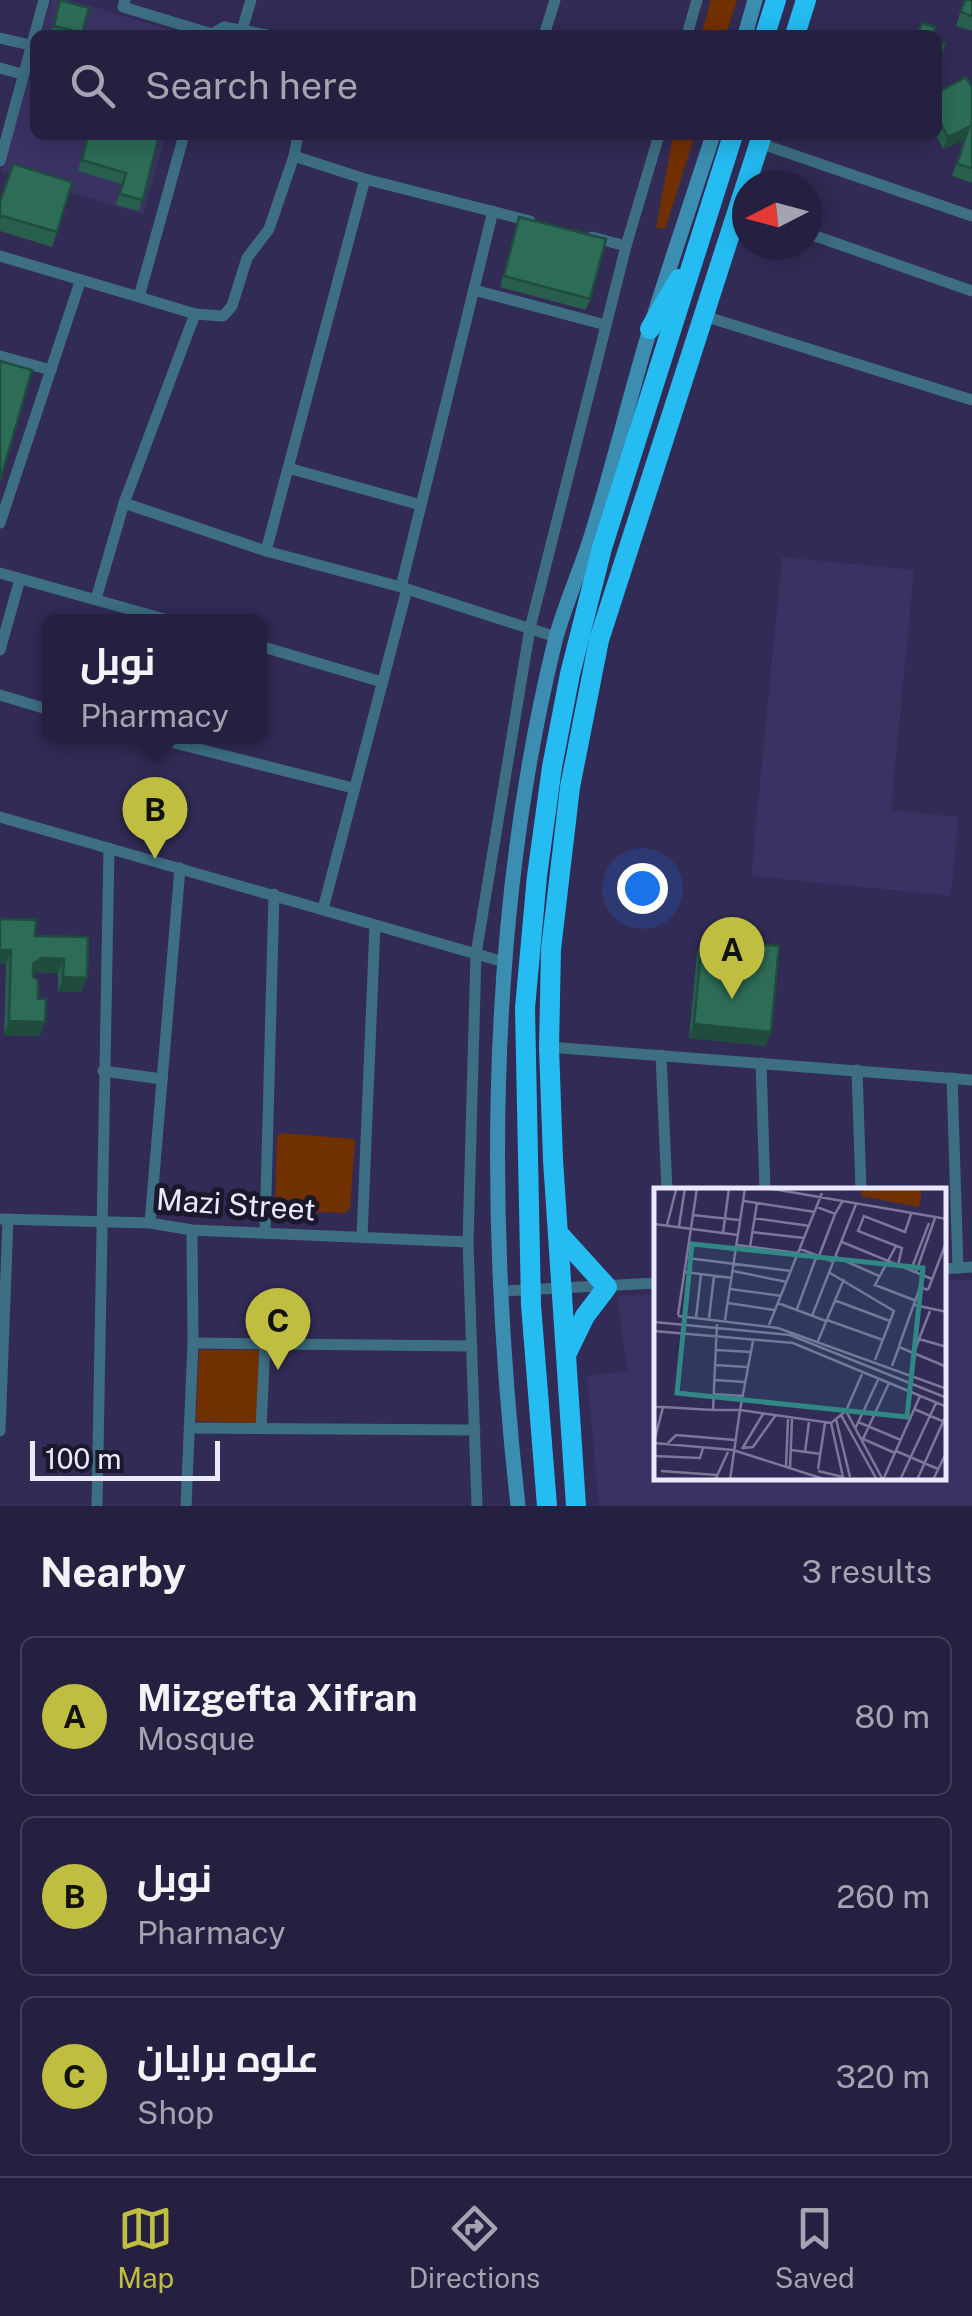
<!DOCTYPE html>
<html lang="en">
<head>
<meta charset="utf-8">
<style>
	body { margin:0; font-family:"Public Sans",Cairo,sans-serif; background:#2e2847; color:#f1f3f6 }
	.compass { position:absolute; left:732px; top:170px; width:90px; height:90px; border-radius:50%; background:#262040; box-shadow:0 5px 25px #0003; rotate:264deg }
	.scale { position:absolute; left:30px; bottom:25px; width:190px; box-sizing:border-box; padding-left:10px; border:5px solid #eae9ff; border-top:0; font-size:28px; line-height:35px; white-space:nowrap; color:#eae9ff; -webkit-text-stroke:8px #1a182b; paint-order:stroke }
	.you { position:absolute; left:642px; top:888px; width:35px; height:35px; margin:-25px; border:8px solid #fff; border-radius:50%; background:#1a73e8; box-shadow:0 0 0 15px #1a73e833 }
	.badge { display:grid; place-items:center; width:65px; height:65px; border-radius:50%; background:#bfbe41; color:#111; font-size:32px; font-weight:700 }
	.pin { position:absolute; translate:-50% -82px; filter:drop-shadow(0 2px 5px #0008) }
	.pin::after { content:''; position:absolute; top:52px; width:35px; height:30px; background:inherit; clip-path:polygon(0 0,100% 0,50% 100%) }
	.popup { position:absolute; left:42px; top:614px; width:225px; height:130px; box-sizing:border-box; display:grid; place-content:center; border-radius:15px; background:#262040; filter:drop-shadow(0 2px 8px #0005); font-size:32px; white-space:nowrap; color:#a4a3b1 }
	.popup b { font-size:38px; color:#f1f3f6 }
	.popup::after { content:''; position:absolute; left:50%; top:100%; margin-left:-20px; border:20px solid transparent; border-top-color:#262040 }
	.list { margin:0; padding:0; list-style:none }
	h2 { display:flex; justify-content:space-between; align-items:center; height:130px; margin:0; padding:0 40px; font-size:42px }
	h2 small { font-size:32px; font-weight:400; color:#a4a3b1 }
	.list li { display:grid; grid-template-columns:65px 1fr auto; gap:30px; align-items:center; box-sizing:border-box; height:160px; margin:0 20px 20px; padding:0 20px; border:2px solid #423e59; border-radius:15px }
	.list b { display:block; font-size:38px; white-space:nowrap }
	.list p { margin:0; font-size:32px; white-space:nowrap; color:#a4a3b1 }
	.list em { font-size:32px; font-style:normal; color:#a4a3b1 }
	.icon { flex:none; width:55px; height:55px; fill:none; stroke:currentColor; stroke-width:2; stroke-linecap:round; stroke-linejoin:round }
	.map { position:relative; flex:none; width:972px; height:1506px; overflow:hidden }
	.search { position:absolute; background:#262040; box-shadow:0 5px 25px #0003; left:30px; right:30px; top:30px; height:110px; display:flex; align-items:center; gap:25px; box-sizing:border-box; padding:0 35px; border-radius:15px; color:#a4a3b1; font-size:38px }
	.sheet { height:670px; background:#262040 }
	nav { display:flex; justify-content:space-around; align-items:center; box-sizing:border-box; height:140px; border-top:2px solid #423e59; background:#262040; font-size:28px; color:#a4a3b1 }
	nav a { display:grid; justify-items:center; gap:5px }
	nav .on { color:#bfbe41 }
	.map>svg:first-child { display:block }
</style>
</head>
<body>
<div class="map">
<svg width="972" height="1506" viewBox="0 0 972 1506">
	<rect width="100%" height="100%" fill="#322b56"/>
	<g fill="#3b3264">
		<path d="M 52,0 L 70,0 L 189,35 L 41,35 Z"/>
		<path d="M 35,57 L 35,135 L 166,135 L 143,214 L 1,172 Z"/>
		<path d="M 782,557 L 914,570 L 891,810 L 958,817 L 951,896 L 751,876 Z"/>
		<path d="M 972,1280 L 972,1506 L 599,1506 L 587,1376 L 627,1371 L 617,1296 L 657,1294 L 657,1478 L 944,1478 L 945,1281 Z"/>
	</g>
	<g fill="#713000">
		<path d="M 711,0 L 737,0 L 726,35 L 701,35 Z"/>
		<path d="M 673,135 L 695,135 L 665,229 L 656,228 Z"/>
		<path d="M 281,1133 L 355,1139 L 350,1209 L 345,1213 L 279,1211 L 275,1207 L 277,1137 Z"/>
		<path d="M 199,1350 L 260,1350 L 257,1423 L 196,1421 Z"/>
	</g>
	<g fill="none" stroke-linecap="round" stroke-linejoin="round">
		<g stroke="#3d6e83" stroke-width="11">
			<path d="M 125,0 L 123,7 L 212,34 L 224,27 L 267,35"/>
			<path d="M 242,30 L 251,0"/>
			<path d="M 544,35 L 555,0"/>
			<path d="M 687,35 L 697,0"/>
			<path d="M 0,38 L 30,45"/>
			<path d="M 0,68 L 22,74"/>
			<path d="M 759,143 L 972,216"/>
			<path d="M 294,156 L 298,135"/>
			<path d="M 0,161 L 44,0"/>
			<path d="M 807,233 L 972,291"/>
			<path d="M 592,237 L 626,246"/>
			<path d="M 0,256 L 139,297 L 184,135"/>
			<path d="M 474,290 L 606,325"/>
			<path d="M 139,297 L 195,314 L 223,316 L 232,306 L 247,258 L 269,229 L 294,156 L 365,179 L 530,221"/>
			<path d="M 704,316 L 972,400"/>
			<path d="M 0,356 L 51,370"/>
			<path d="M 288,468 L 421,505"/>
			<path d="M 124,503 L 266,551 L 401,587 L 556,637"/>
			<path d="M 0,523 L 80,282"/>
			<path d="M 266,551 L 365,179"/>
			<path d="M 0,573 L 175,622"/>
			<path d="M 401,587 L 493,211"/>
			<path d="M 96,599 L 124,503 L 195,314"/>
			<path d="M 260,646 L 382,682"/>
			<path d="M 0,650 L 20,579"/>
			<path d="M 0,695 L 50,710"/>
			<path d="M 147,736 L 353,788"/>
			<path d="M 0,817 L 504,962"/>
			<path d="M 323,909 L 407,589"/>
			<path d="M 549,1047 L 972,1080"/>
			<path d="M 661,1055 L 667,1191"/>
			<path d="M 761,1063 L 765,1191"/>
			<path d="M 857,1070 L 861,1191"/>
			<path d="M 103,1071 L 162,1079"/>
			<path d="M 952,1078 L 958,1268"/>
			<path d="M 0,1219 L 150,1223 L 192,1230 L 468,1242"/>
			<path d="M 150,1223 L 180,868"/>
			<path d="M 265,1232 L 274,894"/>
			<path d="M 362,1237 L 375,926"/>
			<path d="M 944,1269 L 972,1267"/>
			<path d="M 503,1291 L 657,1283"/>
			<path d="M 193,1343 L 472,1346"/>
			<path d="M 189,1428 L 475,1430"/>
			<path d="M 261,1428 L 265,1344"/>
			<path d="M 0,1431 L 8,1219"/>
			<path d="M 97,1506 L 109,848"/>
			<path d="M 186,1506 L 193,1343 L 192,1230"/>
			<path d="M 477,1506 L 468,1242 L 476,954 L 530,628 L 626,246 L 659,135"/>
		</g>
		<g stroke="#3b8eb0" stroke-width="15">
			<path d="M 745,35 L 755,0"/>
			<path d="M 518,1506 C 486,1219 486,922 555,641 C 564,607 579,574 590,540 C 612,471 629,399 650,329 C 670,264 692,200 713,135"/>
		</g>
		<g stroke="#25bcf2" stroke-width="20">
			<path d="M 765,35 L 776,0"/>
			<path d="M 795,35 L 806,0"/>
			<path d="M 650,329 L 679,279"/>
			<path d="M 558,1233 L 607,1287 L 585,1316 L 567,1353"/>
			<path d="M 547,1506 L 531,1305 L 525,1008 L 537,876 L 552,767 L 570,674 L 602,548 L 733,135"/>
			<path d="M 576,1506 L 553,1160 L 549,1047 L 551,949 L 570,787 L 599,640 L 762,135"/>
		</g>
	</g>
	<g fill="#275e4c">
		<path d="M 60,0 L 89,8 L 82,35 L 50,35 Z"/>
		<path d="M 964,0 L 972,0 L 972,31 L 956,26 Z"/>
		<path d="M 972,88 L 972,183 L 952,176 L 964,140 L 943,149 L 936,135 L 937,135 L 937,93 Z"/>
		<path d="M 82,135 L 159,135 L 139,211 L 116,205 L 122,184 L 78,171 L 87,136 Z"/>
		<path d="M 0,201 L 57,232 L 52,247 L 0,231 Z"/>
		<path d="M 519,217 L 590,299 L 586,310 L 500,287 Z"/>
		<path d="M 0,919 L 35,936 L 88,937 L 82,992 L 58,992 L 58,973 L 36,972 L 33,975 L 38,999 L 40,1036 L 4,1035 L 6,964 L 0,964 Z"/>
		<path d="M 702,939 L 766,1046 L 689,1038 L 697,953 Z"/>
	</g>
	<g fill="#204c3e">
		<path d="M 969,127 L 964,140 L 943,149 L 948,137 Z"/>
		<path d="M 0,950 L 11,950 L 6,964 L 0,964 Z"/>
		<path d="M 42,958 L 64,959 L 58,973 L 36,972 L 28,979 L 33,964 Z"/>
		<path d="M 63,977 L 87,978 L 82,992 L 58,992 Z"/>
		<path d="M 9,1021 L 45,1022 L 40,1036 L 4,1035 Z"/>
		<path d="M 694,1024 L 771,1032 L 766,1046 L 689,1038 Z"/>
	</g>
	<g fill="#2d6d58" stroke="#204c3e" stroke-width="2.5">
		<path d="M 60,0 L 89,8 L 82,33 L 54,26 Z"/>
		<path d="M 965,0 L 972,0 L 972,16 L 961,12 Z"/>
		<path d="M 922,23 L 935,27 L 933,35 L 917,35 Z"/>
		<path d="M 937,42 L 945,44 L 937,67 Z"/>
		<path d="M 966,77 L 972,88 L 972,168 L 957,164 L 969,127 L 948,137 L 937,116 L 937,93 Z"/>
		<path d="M 88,135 L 159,135 L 143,200 L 120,194 L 126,173 L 82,160 Z"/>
		<path d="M 13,164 L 72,182 L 57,232 L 3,216 L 0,218 L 0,202 Z"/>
		<path d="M 519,217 L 606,239 L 590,299 L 504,276 Z"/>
		<path d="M 0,361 L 32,370 L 0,481 Z"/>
		<path d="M 0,919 L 36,920 L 35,936 L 88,937 L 87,978 L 63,977 L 64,959 L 42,958 L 33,964 L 33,977 L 38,980 L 38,999 L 46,999 L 45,1022 L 9,1021 L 11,950 L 0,950 Z"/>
		<path d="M 702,939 L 779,946 L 771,1032 L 694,1024 Z"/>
	</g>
	<g text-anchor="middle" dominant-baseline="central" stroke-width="10" stroke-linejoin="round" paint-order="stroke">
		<g font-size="30" fill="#eae9ff" stroke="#1a182b">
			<text transform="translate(236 1204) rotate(4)">Mazi Street</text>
		</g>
	</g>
	<g transform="translate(654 1188)">
		<rect width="292" height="292" fill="#322b56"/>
		<path d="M 209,0 L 268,0 L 265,19 L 207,8 Z" fill="#713000"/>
		<path fill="none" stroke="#7c779a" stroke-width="2.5" d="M 113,0 L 293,31M 90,13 L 161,24M 163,19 L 181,26 L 188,14M 38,27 L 85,32M 100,30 L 156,38M 0,36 L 84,47M 13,37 L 22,2M 25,38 L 31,0M 98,44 L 150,50M 69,45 L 75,0M 188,54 L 278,91M 35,55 L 81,62M 83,57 L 143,65M 242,58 L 221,97 L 260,112M 96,59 L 103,15M 146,61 L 180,74M 165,68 L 181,26M 182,69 L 225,88M 33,70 L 137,83M 244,77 L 248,60 L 204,43 L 210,28 L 251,44 L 257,26M 257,82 L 275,35M 79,83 L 133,94M 31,84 L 78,90M 262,84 L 281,30M 176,85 L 240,123 L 221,172M 76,101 L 128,108M 274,102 L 293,52M 180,112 L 236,133M 74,115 L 120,122M 124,115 L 172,133M 260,117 L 293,124M 143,121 L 163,67M 24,127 L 43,0M 24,128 L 124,140 L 293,201M 158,128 L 202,16M 42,130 L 47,86M 55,130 L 60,88M 71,132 L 91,0M 173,132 L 229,152M 0,134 L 136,147 L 293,210M 63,136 L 59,222 L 86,222 L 76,292M 115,137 L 168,5M 0,143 L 139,155 L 293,219M 265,151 L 276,123M 99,153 L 86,222 L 177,235 L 192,223M 164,153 L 190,91M 245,158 L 266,99 L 274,102M 62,162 L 97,164M 260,165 L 265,151 L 293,159M 61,177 L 93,179M 238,178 L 245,159 L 293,179M 208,186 L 192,223 L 229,292M 60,192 L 91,194M 59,206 L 89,208M 0,219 L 9,219 L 0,254M 9,219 L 59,222M 260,221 L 293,235M 187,227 L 223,292M 182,231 L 196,289M 204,234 L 247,252M 201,241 L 224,192M 207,250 L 241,265M 209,251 L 235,195M 0,255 L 79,262 L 173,292M 14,255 L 22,247 L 81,252M 88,260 L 99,259 L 121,228M 88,261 L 109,226M 137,262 L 167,266M 242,263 L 284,281M 151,264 L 155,234M 0,268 L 46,270 L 49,260M 132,278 L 134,231M 136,280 L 138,231M 164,281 L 171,235M 7,283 L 63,287M 164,283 L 189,289 L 177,235M 61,292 L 74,264M 229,292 L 266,208M 246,292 L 282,215M 263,292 L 293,225M 279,292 L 293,263"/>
		<path fill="#308784" fill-opacity="0.15" stroke="#308784" stroke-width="5" d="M 38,56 L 269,80 L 253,229 L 23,205 Z"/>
		<rect width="292" height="292" fill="none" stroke="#eae9ff" stroke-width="5"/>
	</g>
</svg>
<svg class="compass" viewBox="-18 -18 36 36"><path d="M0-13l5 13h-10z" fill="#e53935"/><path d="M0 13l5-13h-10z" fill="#a4a3b1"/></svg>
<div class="scale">100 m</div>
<div class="you"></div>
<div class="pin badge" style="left:732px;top:999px">A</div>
<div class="pin badge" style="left:155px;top:859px">B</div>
<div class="popup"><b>نوبل</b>Pharmacy</div>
<div class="pin badge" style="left:278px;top:1370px">C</div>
<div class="search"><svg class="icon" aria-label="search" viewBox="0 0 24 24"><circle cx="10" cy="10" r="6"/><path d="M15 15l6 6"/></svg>Search here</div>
</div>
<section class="sheet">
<h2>Nearby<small>3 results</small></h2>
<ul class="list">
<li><span class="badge">A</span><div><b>Mizgefta Xifran</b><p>Mosque</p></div><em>80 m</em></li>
<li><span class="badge">B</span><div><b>نوبل</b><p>Pharmacy</p></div><em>260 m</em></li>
<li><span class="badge">C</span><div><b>علوه برايان</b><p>Shop</p></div><em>320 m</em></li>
</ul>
</section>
<nav>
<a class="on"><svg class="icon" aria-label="map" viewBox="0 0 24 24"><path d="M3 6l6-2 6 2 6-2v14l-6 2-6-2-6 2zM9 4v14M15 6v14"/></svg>Map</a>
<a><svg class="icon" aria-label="directions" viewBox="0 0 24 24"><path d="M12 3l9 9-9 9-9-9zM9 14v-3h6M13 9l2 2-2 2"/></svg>Directions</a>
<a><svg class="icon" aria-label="saved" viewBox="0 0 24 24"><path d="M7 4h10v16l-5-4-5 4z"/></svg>Saved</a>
</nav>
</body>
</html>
